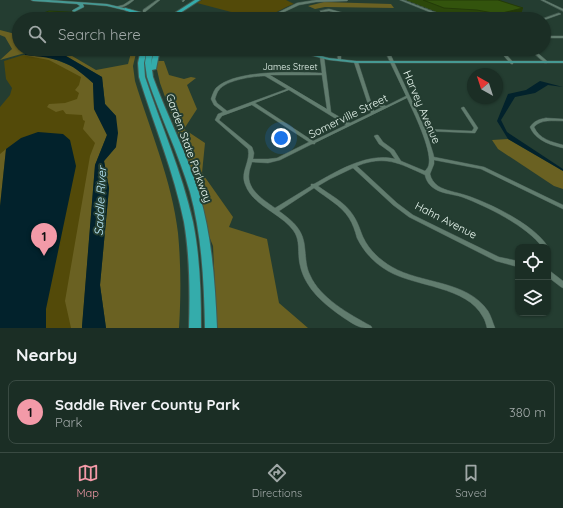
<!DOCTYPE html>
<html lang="en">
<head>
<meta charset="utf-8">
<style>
	body { margin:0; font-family:Quicksand,sans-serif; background:#283a32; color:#f1f3f6 }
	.controls { position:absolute; right:12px; bottom:12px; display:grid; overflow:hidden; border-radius:8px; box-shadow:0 1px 3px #0004 }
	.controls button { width:36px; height:36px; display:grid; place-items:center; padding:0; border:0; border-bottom:1px solid #394a42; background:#1b2e25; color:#f1f3f6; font:20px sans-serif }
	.compass { position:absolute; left:467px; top:68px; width:36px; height:36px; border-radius:50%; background:#1b2e25; box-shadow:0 1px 3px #0004; rotate:321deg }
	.you { position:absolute; left:281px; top:138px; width:14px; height:14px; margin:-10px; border:3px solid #fff; border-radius:50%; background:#1a73e8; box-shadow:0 0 0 6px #1a73e833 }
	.badge { display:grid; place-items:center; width:26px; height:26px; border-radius:50%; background:#f39aa8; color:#111; font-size:13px; font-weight:700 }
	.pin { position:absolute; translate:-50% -33px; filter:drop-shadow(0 1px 2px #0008) }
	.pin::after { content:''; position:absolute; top:21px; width:14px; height:12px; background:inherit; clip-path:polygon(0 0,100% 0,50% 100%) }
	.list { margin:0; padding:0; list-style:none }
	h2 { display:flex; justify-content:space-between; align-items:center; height:52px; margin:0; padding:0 16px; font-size:17px }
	h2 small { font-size:13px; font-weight:400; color:#a0a8a7 }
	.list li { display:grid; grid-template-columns:26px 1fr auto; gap:12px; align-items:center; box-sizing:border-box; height:64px; margin:0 8px 8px; padding:0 8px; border:1px solid #394a42; border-radius:8px }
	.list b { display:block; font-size:15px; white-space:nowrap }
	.list p { margin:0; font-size:13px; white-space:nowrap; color:#a0a8a7 }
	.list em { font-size:13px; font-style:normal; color:#a0a8a7 }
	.icon { flex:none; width:22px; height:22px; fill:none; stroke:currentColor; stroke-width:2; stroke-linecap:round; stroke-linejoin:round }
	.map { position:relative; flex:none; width:563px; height:328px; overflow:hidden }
	.search { position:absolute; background:#1b2e25; box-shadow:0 1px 3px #0004; left:12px; right:12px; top:12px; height:44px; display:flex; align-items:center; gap:10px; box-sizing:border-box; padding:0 14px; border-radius:22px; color:#a0a8a7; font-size:15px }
	.sheet { height:124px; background:#1b2e25 }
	nav { display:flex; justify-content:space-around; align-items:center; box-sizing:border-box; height:56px; border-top:1px solid #394a42; background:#1b2e25; font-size:11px; color:#a0a8a7 }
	nav a { display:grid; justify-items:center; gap:2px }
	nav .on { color:#f39aa8 }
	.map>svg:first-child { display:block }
</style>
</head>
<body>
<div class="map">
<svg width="563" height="328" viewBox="0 0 563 328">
	<rect width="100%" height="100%" fill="#243d31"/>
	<g fill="#534a09">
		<path d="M 202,0 L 286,0 L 294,4 C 284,7 276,13 266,17 C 254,21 240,19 228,19 L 236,15 L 235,13 L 197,3 Z"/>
		<path d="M 23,55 L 49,57 L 93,83 L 94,109 L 107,135 L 95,165 L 82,328 L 0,328 L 0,107 L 10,95 L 12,88 L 6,79 L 4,61 Z"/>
	</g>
	<g fill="#6a6122">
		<path d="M 324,2 L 391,4 L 394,8 L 325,7 L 315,9 L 308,6 Z"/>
		<path d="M 0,30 L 19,35 L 19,49 L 72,50 L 67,53 L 96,70 L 128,64 L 132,49 L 137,49 L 133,66 L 135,81 C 150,130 172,181 178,233 C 181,265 181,296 179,328 L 106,328 L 100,285 L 109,188 L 104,161 L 116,147 L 116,116 L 105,104 L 102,77 L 66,56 L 25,53 L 0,60 L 12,49 L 5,37 L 0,35 Z"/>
		<path d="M 22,55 L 49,57 L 74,67 L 93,83 L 94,109 L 107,135 L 95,165 L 82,328 L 71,328 L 65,301 L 90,156 L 95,143 L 83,129 L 85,121 L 83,120 L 82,115 L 66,114 L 63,110 L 56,112 L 47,107 L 49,104 L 65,103 L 77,99 L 79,93 L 75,90 L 79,85 L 81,77 L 49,60 Z"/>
		<path d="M 155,61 L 164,61 L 169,75 L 184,79 L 191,77 L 196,78 L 187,85 L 197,109 L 184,129 L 205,143 L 202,173 L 233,217 L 229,227 L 267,239 L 279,303 L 308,328 L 217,328 L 213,246 L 207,231 L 202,199 L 160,83 Z"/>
		<path d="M 508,139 L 563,171 L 563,189 L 554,186 L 498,149 L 492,140 Z"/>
		<path d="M 6,149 L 0,206 L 0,154 Z"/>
	</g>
	<g fill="#02222c">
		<path d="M 25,53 L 66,56 L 102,77 L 105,104 L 116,116 L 118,133 L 116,147 L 104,161 L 109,188 L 100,285 L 106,328 L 82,328 L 82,326 L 95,165 L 107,135 L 94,109 L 93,83 C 69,61 58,58 25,55 Z"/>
		<path d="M 540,81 L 563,87 L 548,85 L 535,93 L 515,97 L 501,120 L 507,132 L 563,169 L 563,171 L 508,139 L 497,121 L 508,94 L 526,90 Z"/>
		<path d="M 38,132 L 63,134 L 70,140 L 76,166 L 46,309 L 46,328 L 0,328 L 0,206 L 6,149 L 21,138 Z"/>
	</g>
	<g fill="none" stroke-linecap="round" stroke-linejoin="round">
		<path fill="#02222c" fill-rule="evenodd" d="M 29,49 L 35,49 L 38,52 L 48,55 L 45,57 L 34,54 Z"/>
		<path stroke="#41594e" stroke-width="3" stroke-dasharray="3 1.5" stroke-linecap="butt" d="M 404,0 L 447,16"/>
		<g stroke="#445a51" stroke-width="1">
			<g id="minor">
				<path d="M 131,0 L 134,0 C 128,5 122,9 115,7 L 123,5 Z"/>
				<path d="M 157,0 L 160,0 L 145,12 L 143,12 L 143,10 Z"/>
				<path d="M 183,0 L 185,0 L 183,2 L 182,1 Z"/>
				<path d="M 316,0 L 348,0 L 347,1 L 316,2 L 299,5 L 269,19 L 266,19 L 268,17 L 262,19 L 258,19 L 270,15 L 271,16 L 297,3 Z"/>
				<path d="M 400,0 L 403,0 L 442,15 L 477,18 L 478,19 L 467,19 L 442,17 Z"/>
				<path d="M 541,0 L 544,0 L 563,9 L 563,11 Z"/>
				<path d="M 329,9 L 344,13 L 375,13 L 380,14 L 381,19 L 379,19 L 378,16 L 375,15 L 344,15 L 329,11 L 321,12 L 320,11 Z"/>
				<path d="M 559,13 L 561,14 L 544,20 L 542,19 Z"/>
				<rect x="544" y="36" width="19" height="2"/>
				<path d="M 337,49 L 341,49 L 341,61 L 338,60 Z"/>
				<path d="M 384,49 L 388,49 L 425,129 L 472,131 L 474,128 L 461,108 L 463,107 L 464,107 L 478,128 L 475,133 L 473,133 L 426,131 L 433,153 L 434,157 L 484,167 L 563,205 L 563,209 L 481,169 L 434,160 L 434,164 L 430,174 C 431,179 434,183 438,186 C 446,191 456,192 465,195 C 490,203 535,225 548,247 L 542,247 C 527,226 486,206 462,197 C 453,194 443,194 435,189 C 430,186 426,181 425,175 C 399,163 385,155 357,166 L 397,203 L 413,215 L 499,257 L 518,261 L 518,267 L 496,261 L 409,217 L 393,205 L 353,168 L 330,179 L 318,186 C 330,195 345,202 353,215 C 358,222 360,230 363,237 C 369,250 380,260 392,267 C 421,284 467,280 488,311 C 491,316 493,323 495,328 L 487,328 C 486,324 485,320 483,317 C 467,286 415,287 388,271 C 374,263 364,252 357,238 C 355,231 353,224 349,218 C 341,205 326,198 314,188 L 279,211 C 294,222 304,230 305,250 C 306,259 306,267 310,275 C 320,298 349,314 371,326 L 372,328 C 368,328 363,328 360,327 C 354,325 349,321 344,318 C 325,305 305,289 300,265 C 297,253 301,240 293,230 C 280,213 252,205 245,184 C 240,172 251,161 248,149 L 215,120 L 218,114 L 223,112 L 214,105 L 211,99 C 212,96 214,90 216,88 C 235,69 297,72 322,73 L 320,57 L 322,56 L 324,57 L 331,112 L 350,123 L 371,113 L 354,62 L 355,61 L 358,62 L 371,102 L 386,106 L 406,96 ZM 270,75 L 322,75 L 327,109 ZM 265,76 L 287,89 L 227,111 L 217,103 L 215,99 C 216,96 217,92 219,90 C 226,80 254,76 265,76 ZM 289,90 L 346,125 L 313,141 L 255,103 ZM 407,98 C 414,113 431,148 429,163 C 429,166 427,169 425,171 L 401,161 L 394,150 L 383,142 L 378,135 L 376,135 L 374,136 L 379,144 L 390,152 L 395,159 C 368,152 337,171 314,184 L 311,184 L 311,186 L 275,208 C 264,200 247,190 249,174 C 249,170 251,166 252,162 L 268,163 L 280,160 L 312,144 L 315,144 L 315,143 ZM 252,105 L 309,142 L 277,158 L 268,159 L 253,159 L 254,153 L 252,147 L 219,120 L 222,116 ZM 372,105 L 382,107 L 374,111 Z"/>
				<path d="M 529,49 L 533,49 L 547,61 L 547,63 L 545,63 Z"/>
				<path d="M 503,53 L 505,53 L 513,62 L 513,64 L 511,64 L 503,55 Z"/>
				<path d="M 546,118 L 563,119 L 563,121 C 553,121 541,119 534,127 C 539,139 552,142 563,145 L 563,148 C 550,145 535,140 530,127 C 534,121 539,119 546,118 Z"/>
				<path d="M 548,270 L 550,271 L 563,281 L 563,288 L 561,287 L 548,277 Z"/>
			</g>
		</g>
		<g stroke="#445a51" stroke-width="1">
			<g id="major">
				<path d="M 31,0 L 49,0 L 107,4 L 162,17 L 162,15 L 163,15 L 177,19 L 161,19 L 107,6 L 83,4 L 84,7 L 74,12 L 72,11 L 73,10 L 80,6 L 77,4 L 33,1 Z"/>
				<path d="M 286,49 L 294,49 L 329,58 L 356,61 L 563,61 L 563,63 L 356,63 L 329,60 Z"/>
			</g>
		</g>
		<g stroke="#445a51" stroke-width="2">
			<g id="highway">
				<path d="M 195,0 L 200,0 L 174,17 L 170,16 Z"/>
				<path d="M 125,8 L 144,14 L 148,19 L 155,14 L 159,15 L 153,19 L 143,19 L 140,16 L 125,10 Z"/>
				<path d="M 141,49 L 147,49 L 144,63 L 145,77 C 161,125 182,172 193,222 C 200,257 201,292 201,328 L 189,328 C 190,293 190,257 184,222 C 174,172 154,125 139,77 L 138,63 Z"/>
				<path d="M 147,49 L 153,49 L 151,65 L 154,49 L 160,49 L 156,69 L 152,70 L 153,77 C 167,116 187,153 199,193 C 212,237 215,282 217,328 L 205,328 C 204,282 202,236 190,192 C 178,152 160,116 147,77 L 145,63 Z"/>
			</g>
		</g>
		<use href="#minor" fill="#617c6e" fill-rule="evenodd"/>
		<use href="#major" fill="#469993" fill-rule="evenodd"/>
		<use href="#highway" fill="#34acab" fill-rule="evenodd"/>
		<g stroke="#445a51" stroke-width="5.5" stroke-linecap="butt">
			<path id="highway-bridge" d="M 164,19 L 168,16"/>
		</g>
		<use href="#highway-bridge" stroke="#34acab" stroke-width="4.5"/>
	</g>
	<g fill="#2c480b">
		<path d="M 406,0 L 498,0 L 523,8 L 521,14 L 500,19 L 491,19 L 476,16 L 442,14 Z"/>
		<path d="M 38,15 L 88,19 L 39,19 Z"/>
		<path d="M 167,49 L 181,49 L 177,56 L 168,56 Z"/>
	</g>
	<g fill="#243b09">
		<path d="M 523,8 L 521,14 L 500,19 L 496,19 L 498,14 Z"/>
		<path d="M 86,13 L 88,19 L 78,19 L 77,18 Z"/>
		<path d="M 176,49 L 181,49 L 177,56 Z"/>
	</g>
	<g fill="#33540d" stroke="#243b09">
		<path d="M 423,0 L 498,0 L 523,8 L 498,14 L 477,10 L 444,8 Z"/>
		<path d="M 49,11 L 86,13 L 77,18 L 55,18 L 38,15 Z"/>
	</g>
	<g text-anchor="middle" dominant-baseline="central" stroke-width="4" stroke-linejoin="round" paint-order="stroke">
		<g font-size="9" fill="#e8f7ef" stroke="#243d31">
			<text x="290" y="66">James Street</text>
		</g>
		<g font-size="11" fill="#e8f7ef" stroke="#243d31">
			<text transform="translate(422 107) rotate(67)">Harvey Avenue</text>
			<text transform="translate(348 116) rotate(-26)">Somerville Street</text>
			<text transform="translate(189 148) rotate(70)">Garden State Parkway</text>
			<text transform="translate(446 220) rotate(27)">Hahn Avenue</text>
		</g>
		<g font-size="12" font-style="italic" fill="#bcebfd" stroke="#243d31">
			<text transform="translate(100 201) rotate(-87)">Saddle River</text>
		</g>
	</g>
</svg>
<div class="controls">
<button><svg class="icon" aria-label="locate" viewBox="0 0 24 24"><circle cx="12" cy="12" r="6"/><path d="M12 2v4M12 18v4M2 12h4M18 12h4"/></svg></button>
<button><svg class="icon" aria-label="layers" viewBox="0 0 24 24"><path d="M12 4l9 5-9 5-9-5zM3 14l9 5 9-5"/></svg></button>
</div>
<svg class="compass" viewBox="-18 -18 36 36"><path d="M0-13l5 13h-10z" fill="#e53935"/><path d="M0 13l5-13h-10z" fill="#a0a8a7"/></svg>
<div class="you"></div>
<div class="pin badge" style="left:44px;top:256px">1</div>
<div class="search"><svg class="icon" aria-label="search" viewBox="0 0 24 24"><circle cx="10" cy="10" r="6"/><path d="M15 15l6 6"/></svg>Search here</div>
</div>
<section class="sheet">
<h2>Nearby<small></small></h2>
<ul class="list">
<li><span class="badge">1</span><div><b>Saddle River County Park</b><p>Park</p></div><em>380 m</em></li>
</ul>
</section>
<nav>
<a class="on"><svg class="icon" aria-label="map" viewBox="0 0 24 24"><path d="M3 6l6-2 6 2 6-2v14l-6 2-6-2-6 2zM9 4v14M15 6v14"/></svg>Map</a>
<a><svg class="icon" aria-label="directions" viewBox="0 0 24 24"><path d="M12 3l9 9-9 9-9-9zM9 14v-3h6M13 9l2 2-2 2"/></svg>Directions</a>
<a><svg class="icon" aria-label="saved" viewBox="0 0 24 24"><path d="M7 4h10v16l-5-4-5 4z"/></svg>Saved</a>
</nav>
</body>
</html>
